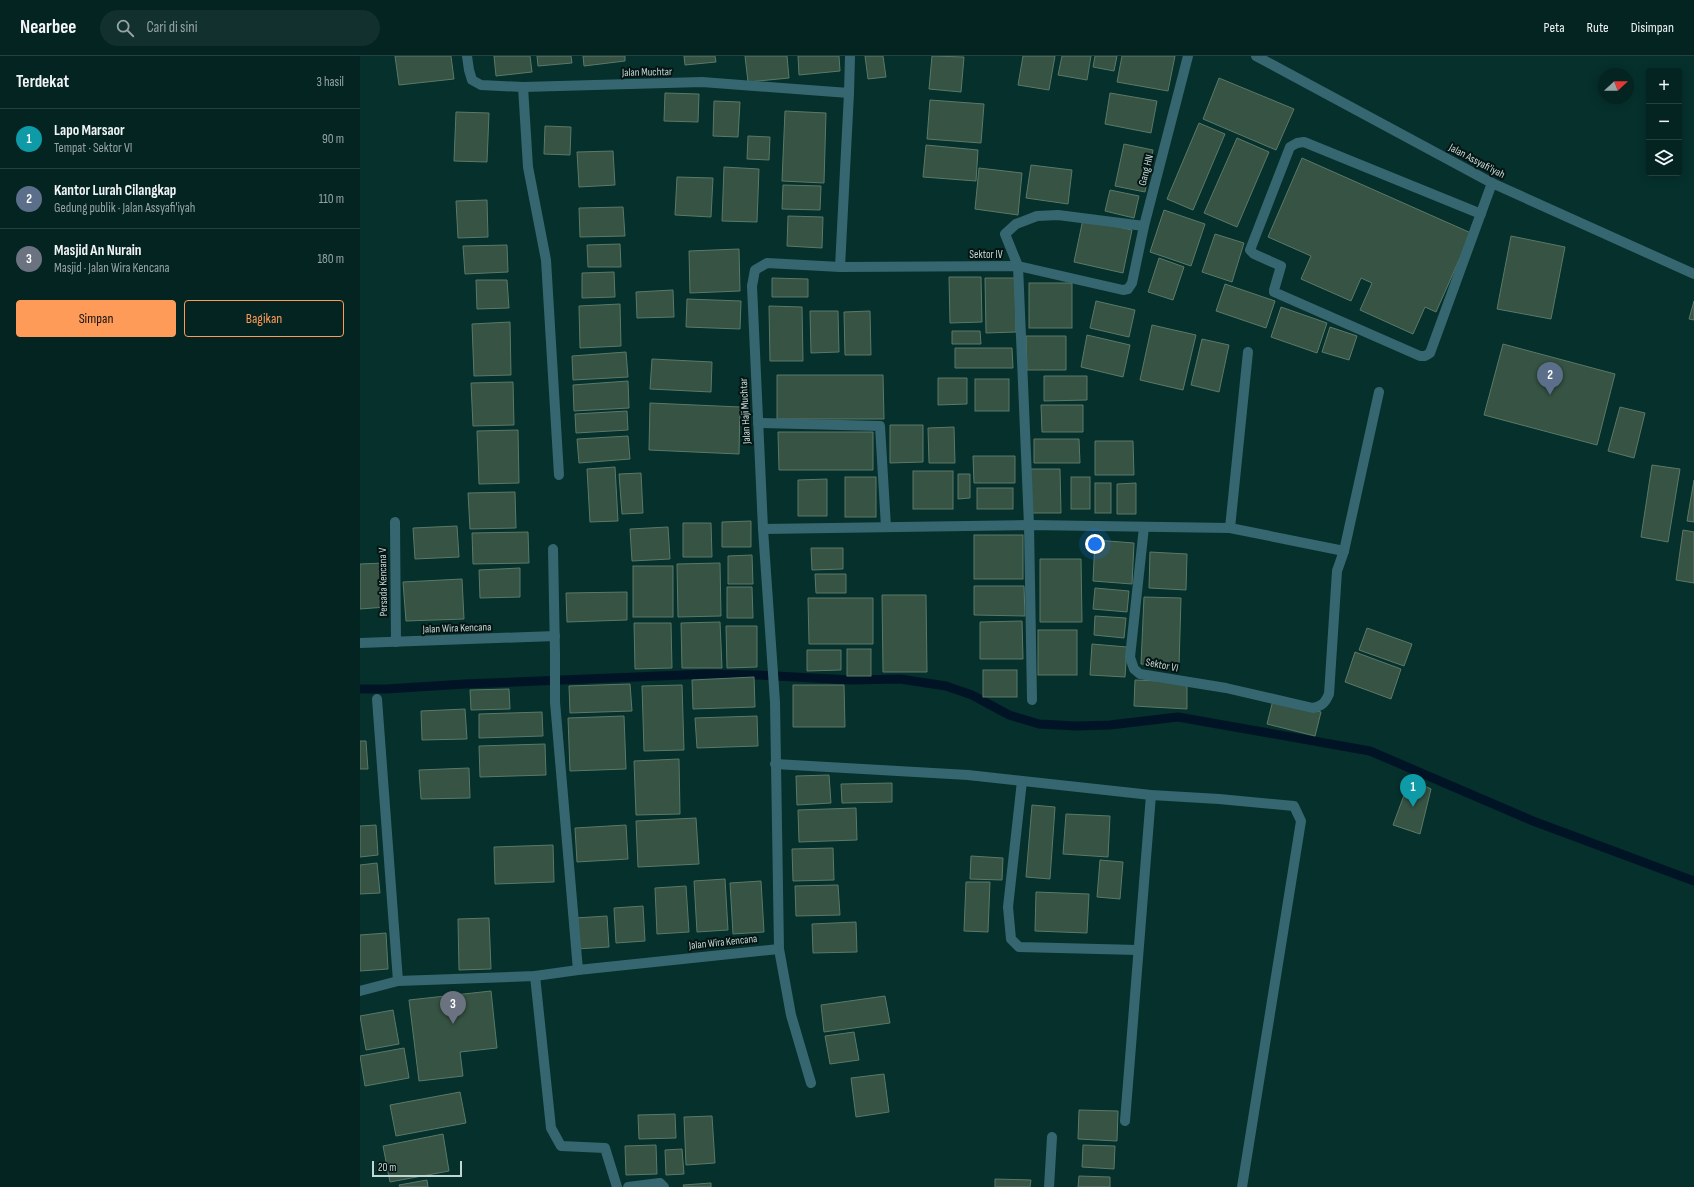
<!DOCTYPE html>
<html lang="id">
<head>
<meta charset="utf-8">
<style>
	body { margin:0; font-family:"Sofia Sans Condensed",sans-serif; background:#12302e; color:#f1f3f6 }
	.controls { position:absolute; right:12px; top:12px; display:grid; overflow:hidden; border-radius:4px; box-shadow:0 2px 10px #0003 }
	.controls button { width:36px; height:36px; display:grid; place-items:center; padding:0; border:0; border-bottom:1px solid #25413f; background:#042421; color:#f1f3f6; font:20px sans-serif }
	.compass { position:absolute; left:1238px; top:12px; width:36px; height:36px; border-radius:50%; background:#042421; box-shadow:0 2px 10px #0003; rotate:68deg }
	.scale { position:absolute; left:12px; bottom:10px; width:90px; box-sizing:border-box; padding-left:4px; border:2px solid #c2d7d4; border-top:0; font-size:11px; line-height:14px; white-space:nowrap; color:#c2d7d4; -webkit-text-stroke:3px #051513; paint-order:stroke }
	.you { position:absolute; left:735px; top:488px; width:14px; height:14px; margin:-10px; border:3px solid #fff; border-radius:50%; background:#1a73e8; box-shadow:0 0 0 6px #1a73e833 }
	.badge { display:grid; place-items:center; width:26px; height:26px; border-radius:50%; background:#ff9b59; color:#fff; font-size:13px; font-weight:700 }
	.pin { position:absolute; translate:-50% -33px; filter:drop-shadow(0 1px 2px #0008) }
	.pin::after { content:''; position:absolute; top:21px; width:14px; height:12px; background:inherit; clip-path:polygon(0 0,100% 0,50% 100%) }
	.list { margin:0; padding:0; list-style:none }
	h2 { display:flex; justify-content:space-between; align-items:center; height:52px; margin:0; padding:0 16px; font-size:17px }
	h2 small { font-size:13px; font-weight:400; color:#97a4a5 }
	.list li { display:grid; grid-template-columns:26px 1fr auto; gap:12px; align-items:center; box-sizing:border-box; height:60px; padding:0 16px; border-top:1px solid #25413f }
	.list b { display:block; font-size:15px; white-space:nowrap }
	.list p { margin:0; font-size:13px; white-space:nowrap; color:#97a4a5 }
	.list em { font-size:13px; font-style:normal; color:#97a4a5 }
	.actions { display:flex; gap:8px; padding:12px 16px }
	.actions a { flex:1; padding:9px 0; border:1px solid #ff9b59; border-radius:4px; text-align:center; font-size:14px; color:#ff9b59 }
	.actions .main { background:#ff9b59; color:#111 }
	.icon { flex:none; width:22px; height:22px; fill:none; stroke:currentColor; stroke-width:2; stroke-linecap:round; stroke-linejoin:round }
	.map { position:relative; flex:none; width:1334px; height:1131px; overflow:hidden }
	header { display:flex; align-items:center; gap:24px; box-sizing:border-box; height:56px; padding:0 20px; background:#042421; border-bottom:1px solid #25413f }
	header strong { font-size:19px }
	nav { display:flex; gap:22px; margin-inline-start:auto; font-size:14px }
	.search { width:280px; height:36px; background:#12302e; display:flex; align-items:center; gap:10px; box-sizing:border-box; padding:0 14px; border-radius:22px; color:#97a4a5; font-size:15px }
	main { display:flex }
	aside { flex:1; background:#042421 }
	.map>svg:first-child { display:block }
</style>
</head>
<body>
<header>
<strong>Nearbee</strong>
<div class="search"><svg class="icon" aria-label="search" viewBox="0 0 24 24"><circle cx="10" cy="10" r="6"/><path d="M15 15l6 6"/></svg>Cari di sini</div>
<nav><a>Peta</a><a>Rute</a><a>Disimpan</a></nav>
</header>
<main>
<aside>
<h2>Terdekat<small>3 hasil</small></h2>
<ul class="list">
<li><span class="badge" style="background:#0f9aa8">1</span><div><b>Lapo Marsaor</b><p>Tempat · Sektor VI</p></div><em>90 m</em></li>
<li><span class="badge" style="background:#5c6f8a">2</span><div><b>Kantor Lurah Cilangkap</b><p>Gedung publik · Jalan Assyafi'iyah</p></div><em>110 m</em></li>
<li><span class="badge" style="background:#6b7280">3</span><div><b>Masjid An Nurain</b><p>Masjid · Jalan Wira Kencana</p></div><em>180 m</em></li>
</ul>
<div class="actions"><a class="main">Simpan</a><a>Bagikan</a></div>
</aside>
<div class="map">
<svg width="1334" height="1131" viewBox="0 0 1334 1131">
	<rect width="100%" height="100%" fill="#06302c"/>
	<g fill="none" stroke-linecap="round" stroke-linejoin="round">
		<path stroke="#001426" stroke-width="9" d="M 0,633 L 26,633 L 105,628 L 347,618 L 398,619 L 491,624 L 540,623 L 586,630 L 612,639 L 649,659 L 679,668 L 717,670 L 750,669 L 818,661 L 1010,695 L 1173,765 L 1334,825"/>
	</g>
	<g fill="#365343" stroke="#5a7968">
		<path d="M 35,0 L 91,0 L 94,23 L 39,29 Z"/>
		<path d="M 134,0 L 170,0 L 172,16 L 136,20 Z"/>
		<path d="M 177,0 L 211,0 L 212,7 L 178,10 Z"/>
		<path d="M 223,0 L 265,0 L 265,5 L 224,10 Z"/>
		<path d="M 324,0 L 355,0 L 356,6 L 325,9 Z"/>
		<path d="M 385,0 L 427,0 L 429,22 L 388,26 Z"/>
		<path d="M 438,0 L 479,0 L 480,15 L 439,19 Z"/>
		<path d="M 505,0 L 523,0 L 526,21 L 508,23 Z"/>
		<path d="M 572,0 L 604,1 L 601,36 L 569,33 Z"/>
		<path d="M 663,0 L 695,0 L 689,34 L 658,29 Z"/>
		<path d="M 702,0 L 731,0 L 727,24 L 698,19 Z"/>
		<path d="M 735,0 L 757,0 L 754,15 L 733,11 Z"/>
		<path d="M 762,0 L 815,0 L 808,35 L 757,26 Z"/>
		<path d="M 859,22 L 934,53 L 916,94 L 843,63 Z"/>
		<path d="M 305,37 L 339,38 L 338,66 L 304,65 Z"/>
		<path d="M 750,37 L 797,45 L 791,77 L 745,68 Z"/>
		<path d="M 570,44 L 624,48 L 621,87 L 567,83 Z"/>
		<path d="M 354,45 L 380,46 L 378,81 L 353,80 Z"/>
		<path d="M 425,55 L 466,57 L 464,127 L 422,125 Z"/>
		<path d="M 96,56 L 129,57 L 127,106 L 94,105 Z"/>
		<path d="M 839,67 L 865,78 L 833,154 L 807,143 Z"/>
		<path d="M 185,70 L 211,71 L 210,99 L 184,98 Z"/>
		<path d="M 388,80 L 410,81 L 409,104 L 387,103 Z"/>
		<path d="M 877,82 L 909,96 L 877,171 L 844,157 Z"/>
		<path d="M 764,88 L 793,94 L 785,136 L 755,130 Z"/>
		<path d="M 566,89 L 618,94 L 616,125 L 563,121 Z"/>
		<path d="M 253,95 L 255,129 L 219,131 L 217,96 Z"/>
		<path d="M 942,102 L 1111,177 L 1076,256 L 1065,251 L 1053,278 L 1000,254 L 1012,227 L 1001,222 L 991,245 L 941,223 L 951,200 L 908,181 Z"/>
		<path d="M 671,109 L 712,114 L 708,148 L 666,142 Z"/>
		<path d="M 364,111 L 399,113 L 397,166 L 362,165 Z"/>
		<path d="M 619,112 L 662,117 L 658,159 L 615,153 Z"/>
		<path d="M 317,121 L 353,122 L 351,161 L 315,159 Z"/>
		<path d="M 423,129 L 461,130 L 460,154 L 422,153 Z"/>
		<path d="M 750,134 L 779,140 L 774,162 L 745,155 Z"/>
		<path d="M 127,144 L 128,181 L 98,182 L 96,145 Z"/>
		<path d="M 263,151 L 265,180 L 220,181 L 219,152 Z"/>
		<path d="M 804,154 L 845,168 L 831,210 L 790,196 Z"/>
		<path d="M 428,160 L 463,161 L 462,192 L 427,190 Z"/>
		<path d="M 723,163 L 772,174 L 763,217 L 714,206 Z"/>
		<path d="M 855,178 L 884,187 L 872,226 L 842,216 Z"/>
		<path d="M 1151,180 L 1205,191 L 1191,263 L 1137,253 Z"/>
		<path d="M 260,188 L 261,211 L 228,211 L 227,189 Z"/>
		<path d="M 147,189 L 148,216 L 105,218 L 103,190 Z"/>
		<path d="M 379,193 L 380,235 L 330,237 L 329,195 Z"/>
		<path d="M 799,202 L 824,211 L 813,244 L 788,236 Z"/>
		<path d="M 254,216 L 255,241 L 222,242 L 222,217 Z"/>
		<path d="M 589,221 L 621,221 L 622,266 L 590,267 Z"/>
		<path d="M 412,222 L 448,223 L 448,241 L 412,241 Z"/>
		<path d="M 625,222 L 655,222 L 656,276 L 626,277 Z"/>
		<path d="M 116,224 L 147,224 L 149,252 L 117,253 Z"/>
		<rect x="669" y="227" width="43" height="45"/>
		<path d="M 865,228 L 915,245 L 906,272 L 856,255 Z"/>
		<path d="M 313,234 L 314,261 L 277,262 L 276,236 Z"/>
		<path d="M 327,243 L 381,245 L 380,273 L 326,271 Z"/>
		<path d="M 736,245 L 775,254 L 769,281 L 730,272 Z"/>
		<path d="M 1334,245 L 1334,264 L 1329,263 Z"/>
		<path d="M 260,248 L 261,290 L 220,292 L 219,250 Z"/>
		<path d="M 409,250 L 442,251 L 443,305 L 410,305 Z"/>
		<path d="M 921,251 L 967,267 L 957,297 L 911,281 Z"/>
		<path d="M 450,255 L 478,255 L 479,296 L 451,297 Z"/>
		<path d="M 510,255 L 511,299 L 485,299 L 484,256 Z"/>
		<path d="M 150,266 L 151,319 L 114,320 L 112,268 Z"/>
		<path d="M 792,269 L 836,279 L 823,334 L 780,324 Z"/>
		<path d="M 970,271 L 997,280 L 989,304 L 962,296 Z"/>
		<path d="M 592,275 L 620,275 L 621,288 L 592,288 Z"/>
		<path d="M 727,279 L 770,289 L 763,321 L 721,311 Z"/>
		<path d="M 666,280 L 706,280 L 706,314 L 667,314 Z"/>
		<path d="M 842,283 L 869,289 L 859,336 L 831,329 Z"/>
		<path d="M 1143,288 L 1255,318 L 1237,389 L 1124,359 Z"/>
		<path d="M 595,292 L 652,292 L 653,312 L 595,312 Z"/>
		<path d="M 266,296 L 268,321 L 213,324 L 212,300 Z"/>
		<path d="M 292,303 L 352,306 L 351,336 L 290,333 Z"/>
		<path d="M 417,319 L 523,319 L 524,363 L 417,363 Z"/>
		<path d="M 684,320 L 727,320 L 727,344 L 684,345 Z"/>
		<path d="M 578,322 L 607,322 L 607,348 L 578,349 Z"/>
		<rect x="615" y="323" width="34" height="32"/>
		<path d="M 268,325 L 269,352 L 214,355 L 213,329 Z"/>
		<path d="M 153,326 L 154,369 L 113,370 L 111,327 Z"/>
		<path d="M 290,347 L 380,351 L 379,398 L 289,394 Z"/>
		<path d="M 681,349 L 723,349 L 723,376 L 682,376 Z"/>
		<path d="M 1260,351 L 1285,357 L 1274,402 L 1248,395 Z"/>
		<path d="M 267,355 L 268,374 L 216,377 L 215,358 Z"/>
		<path d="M 530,369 L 563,369 L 563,406 L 530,407 Z"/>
		<path d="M 594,371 L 595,407 L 569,407 L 568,372 Z"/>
		<path d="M 158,374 L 159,427 L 119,428 L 117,375 Z"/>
		<path d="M 418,376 L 513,376 L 513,414 L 419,414 Z"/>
		<path d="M 268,380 L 270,403 L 219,407 L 217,383 Z"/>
		<path d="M 674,383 L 719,383 L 720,407 L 674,407 Z"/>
		<path d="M 735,385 L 773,385 L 774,419 L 735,419 Z"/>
		<path d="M 613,400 L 655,400 L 655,427 L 614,427 Z"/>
		<path d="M 1292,409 L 1320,413 L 1308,486 L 1281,481 Z"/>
		<path d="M 255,411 L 258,465 L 230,466 L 227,413 Z"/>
		<path d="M 669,413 L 700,413 L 701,457 L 669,457 Z"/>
		<rect x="553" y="415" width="40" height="38"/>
		<path d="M 281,417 L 283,457 L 262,458 L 259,418 Z"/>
		<path d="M 598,418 L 610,418 L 610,442 L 598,443 Z"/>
		<rect x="485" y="421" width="31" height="40"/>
		<rect x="711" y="421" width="19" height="32"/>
		<path d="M 467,423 L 467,460 L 438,460 L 438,424 Z"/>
		<path d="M 1334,424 L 1334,466 L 1327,465 Z"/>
		<rect x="735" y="427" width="16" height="30"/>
		<path d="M 776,427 L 776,458 L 757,458 L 757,428 Z"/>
		<rect x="617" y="432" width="36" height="21"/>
		<path d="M 155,436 L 156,472 L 110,473 L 108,437 Z"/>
		<path d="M 391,465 L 391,491 L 362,491 L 362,466 Z"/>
		<path d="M 323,467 L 351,467 L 352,501 L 323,501 Z"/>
		<path d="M 97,470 L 99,501 L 55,503 L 53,472 Z"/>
		<path d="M 308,471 L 310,503 L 272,505 L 270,473 Z"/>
		<path d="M 1323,474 L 1334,476 L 1334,527 L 1316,524 Z"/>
		<path d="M 168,476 L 169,507 L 113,508 L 112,477 Z"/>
		<rect x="614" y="479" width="49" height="44"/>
		<path d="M 735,484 L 774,487 L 772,528 L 733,525 Z"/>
		<path d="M 451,492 L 483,492 L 483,513 L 452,514 Z"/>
		<path d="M 790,496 L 827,498 L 826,534 L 789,532 Z"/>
		<path d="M 392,499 L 393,528 L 368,528 L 368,500 Z"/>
		<path d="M 680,503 L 721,503 L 722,566 L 680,566 Z"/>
		<path d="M 24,507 L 26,551 L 0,553 L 0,508 Z"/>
		<path d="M 360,507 L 361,560 L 318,561 L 317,508 Z"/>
		<rect x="273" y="510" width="40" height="51"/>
		<path d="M 160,512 L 160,541 L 120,542 L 119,514 Z"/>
		<path d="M 455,518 L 486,518 L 486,537 L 456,537 Z"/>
		<path d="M 102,523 L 104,563 L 46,565 L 43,526 Z"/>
		<path d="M 614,530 L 664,530 L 665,560 L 614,559 Z"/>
		<path d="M 367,531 L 392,531 L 393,562 L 367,562 Z"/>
		<path d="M 735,532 L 769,535 L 767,556 L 733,553 Z"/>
		<path d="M 267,536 L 267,564 L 207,566 L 206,537 Z"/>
		<path d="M 522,539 L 566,539 L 567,616 L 523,616 Z"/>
		<path d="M 784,541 L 821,542 L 819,610 L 781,608 Z"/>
		<path d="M 448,542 L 513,542 L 513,588 L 449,588 Z"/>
		<path d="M 735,560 L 766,562 L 764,582 L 734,579 Z"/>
		<path d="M 662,565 L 663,603 L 620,603 L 620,566 Z"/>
		<path d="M 360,566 L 362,612 L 322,612 L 321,567 Z"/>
		<path d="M 274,567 L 311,567 L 312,612 L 275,613 Z"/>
		<path d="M 366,570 L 397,570 L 397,611 L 367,612 Z"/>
		<path d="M 1007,572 L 1052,588 L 1044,610 L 999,594 Z"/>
		<rect x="678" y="574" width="39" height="45"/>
		<path d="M 732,588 L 767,591 L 765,621 L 730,619 Z"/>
		<rect x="487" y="593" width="24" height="27"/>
		<path d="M 447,594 L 481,594 L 481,614 L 447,615 Z"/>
		<path d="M 995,596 L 1041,613 L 1031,643 L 985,626 Z"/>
		<rect x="623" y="614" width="34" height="27"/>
		<path d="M 394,621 L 395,651 L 333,653 L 332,624 Z"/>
		<path d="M 775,624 L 827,626 L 827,653 L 774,650 Z"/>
		<path d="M 270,628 L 272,655 L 210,657 L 209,630 Z"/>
		<path d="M 322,629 L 324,694 L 284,695 L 282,630 Z"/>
		<path d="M 433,629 L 484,629 L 485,671 L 433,671 Z"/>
		<path d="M 149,633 L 150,653 L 111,654 L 110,634 Z"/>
		<path d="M 913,644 L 961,656 L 955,680 L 907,668 Z"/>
		<path d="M 105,653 L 107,683 L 62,684 L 61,655 Z"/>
		<path d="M 182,656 L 183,680 L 119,682 L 119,658 Z"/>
		<path d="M 264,660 L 266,713 L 210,715 L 208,662 Z"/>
		<path d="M 397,660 L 398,690 L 337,692 L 335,662 Z"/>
		<path d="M 0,685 L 6,685 L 8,713 L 0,713 Z"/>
		<path d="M 185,688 L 186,719 L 120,721 L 119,690 Z"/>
		<path d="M 319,703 L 320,758 L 276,759 L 274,705 Z"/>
		<path d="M 109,712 L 110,742 L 61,743 L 59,714 Z"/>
		<path d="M 469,719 L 471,747 L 437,749 L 436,720 Z"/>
		<path d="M 1050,723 L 1071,733 L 1060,778 L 1033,769 Z"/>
		<path d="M 532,727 L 532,746 L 482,747 L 481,728 Z"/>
		<path d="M 672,749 L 695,751 L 690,823 L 666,821 Z"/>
		<path d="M 496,752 L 497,784 L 439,786 L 438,754 Z"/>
		<path d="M 706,758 L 750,760 L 748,801 L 703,798 Z"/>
		<path d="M 336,762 L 339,808 L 278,811 L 276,765 Z"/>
		<path d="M 16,769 L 18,799 L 0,801 L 0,770 Z"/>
		<path d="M 266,769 L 268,803 L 217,806 L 215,772 Z"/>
		<path d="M 193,789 L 194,826 L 135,828 L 134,791 Z"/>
		<path d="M 473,792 L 474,824 L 433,825 L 432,793 Z"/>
		<path d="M 611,800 L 643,802 L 642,824 L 610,823 Z"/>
		<path d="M 740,804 L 763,806 L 760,843 L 737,841 Z"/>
		<path d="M 17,807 L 20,837 L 0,838 L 0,809 Z"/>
		<path d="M 365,823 L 368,874 L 337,876 L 334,825 Z"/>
		<path d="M 401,825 L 404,876 L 373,878 L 370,827 Z"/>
		<path d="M 606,826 L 630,826 L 628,876 L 604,875 Z"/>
		<path d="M 478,829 L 480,859 L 436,860 L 435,830 Z"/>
		<path d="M 326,830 L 329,876 L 297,878 L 295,832 Z"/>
		<path d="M 676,836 L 729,838 L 727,877 L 675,875 Z"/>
		<path d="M 283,850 L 285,885 L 256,887 L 254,852 Z"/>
		<path d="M 247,860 L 249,891 L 216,893 L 215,862 Z"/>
		<path d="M 129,862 L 131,913 L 99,914 L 98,863 Z"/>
		<path d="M 496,866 L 497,896 L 453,897 L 452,868 Z"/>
		<path d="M 26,877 L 28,913 L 0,915 L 0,879 Z"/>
		<path d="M 131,935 L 137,992 L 100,996 L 103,1020 L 59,1025 L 49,944 Z"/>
		<path d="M 525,940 L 530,967 L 464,976 L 461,949 Z"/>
		<path d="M 33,954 L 39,988 L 6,994 L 0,960 Z"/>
		<path d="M 494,976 L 499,1004 L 470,1008 L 465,980 Z"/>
		<path d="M 44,992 L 49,1022 L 5,1030 L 0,1000 Z"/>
		<path d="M 524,1018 L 529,1056 L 496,1061 L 491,1022 Z"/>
		<path d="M 100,1036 L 106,1067 L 36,1080 L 30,1049 Z"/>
		<path d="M 719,1054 L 758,1055 L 757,1085 L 718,1083 Z"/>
		<path d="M 315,1058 L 316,1082 L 279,1083 L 278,1059 Z"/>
		<path d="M 352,1060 L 355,1107 L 326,1109 L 324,1061 Z"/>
		<path d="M 83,1078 L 89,1115 L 30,1126 L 23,1090 Z"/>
		<path d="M 296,1089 L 297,1118 L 266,1119 L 265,1090 Z"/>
		<path d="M 723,1089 L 755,1090 L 754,1113 L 722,1111 Z"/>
		<path d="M 322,1093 L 324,1118 L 306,1119 L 305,1094 Z"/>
		<path d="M 719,1120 L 750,1121 L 750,1131 L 718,1131 Z"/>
		<path d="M 635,1123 L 671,1124 L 670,1131 L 635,1131 Z"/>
		<path d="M 67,1124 L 68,1131 L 40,1131 L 39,1129 Z"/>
		<path d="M 351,1127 L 351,1131 L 324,1131 L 323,1129 Z"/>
	</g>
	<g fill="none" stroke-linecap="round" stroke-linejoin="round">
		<g stroke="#366771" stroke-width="10">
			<path d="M 1121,158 L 944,86 L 937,87 L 930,91 L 890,194 L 894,198 L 921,210 L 914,234 L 914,236 L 1060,300 L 1065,300 L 1070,297 L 1132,127"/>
			<path d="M 658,210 L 645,178 L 656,168 L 677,160 L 698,159 L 784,170"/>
		</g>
		<g stroke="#366771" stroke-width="10">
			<path d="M 107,0 L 109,14 L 112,24 L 121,29 L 163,31 L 342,26 L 489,37 L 490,0"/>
			<path d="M 163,31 L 168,111 L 186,204 L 199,419"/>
			<path d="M 658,210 L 669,469 L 672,644"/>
			<path d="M 480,211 L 489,37"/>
			<path d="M 398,367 L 520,370 L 526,471"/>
			<path d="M 35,466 L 36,586"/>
			<path d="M 784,471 L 770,601 L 774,613 L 780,618 L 866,632 L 953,652 C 962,650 965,647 969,638 L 977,515 L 984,495 L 1019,336"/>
			<path d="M 870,472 L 888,296"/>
			<path d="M 403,473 L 669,469 L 870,472 L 984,495"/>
			<path d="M 193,493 L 195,598 L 195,646 L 218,914"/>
			<path d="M 0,587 L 195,580"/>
			<path d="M 17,643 L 38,925"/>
			<path d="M 415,708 L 608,719 L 791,739 L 859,743 L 934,750 L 941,765 L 882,1131"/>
			<path d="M 662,725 L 648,851 L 651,883 L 659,891 L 778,894"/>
			<path d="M 419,893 L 431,959 L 451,1027"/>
			<path d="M 175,920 L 191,1072 L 201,1090 L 245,1092 L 257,1131"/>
			<path d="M 0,935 L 38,925 L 175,920 L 218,914 L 419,893 L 415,646 L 403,473 L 392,230 L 395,214 L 407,207 L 480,211 L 658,210 L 763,234 L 768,233 L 772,227 L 784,170 L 828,0"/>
			<path d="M 765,1065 L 791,739"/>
			<path d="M 268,1131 L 300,1127 L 304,1131"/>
			<path d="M 689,1131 L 692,1081"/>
		</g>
		<path stroke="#366771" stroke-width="10" d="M 896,0 L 1132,127 L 1334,218"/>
	</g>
	<g text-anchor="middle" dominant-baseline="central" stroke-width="4" stroke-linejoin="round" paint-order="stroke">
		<g font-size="11" fill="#c2d7d4" stroke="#051513">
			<text transform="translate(287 16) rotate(-1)">Jalan Muchtar</text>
			<text transform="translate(1117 105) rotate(28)">Jalan Assyafi'iyah</text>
			<text transform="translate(786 114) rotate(-76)">Gang HN</text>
			<text x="626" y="198">Sektor IV</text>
			<text transform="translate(385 355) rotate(-93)">Jalan Haji Muchtar</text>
			<text transform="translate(23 526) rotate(-91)">Persada Kencana V</text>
			<text transform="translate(97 572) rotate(-2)">Jalan Wira Kencana</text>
			<text transform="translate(802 609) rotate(11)">Sektor VI</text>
			<text transform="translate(363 886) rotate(-6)">Jalan Wira Kencana</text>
		</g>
	</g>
</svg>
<div class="controls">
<button>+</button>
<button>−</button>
<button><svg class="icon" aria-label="layers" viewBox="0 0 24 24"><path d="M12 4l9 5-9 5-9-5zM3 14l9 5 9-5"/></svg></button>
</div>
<svg class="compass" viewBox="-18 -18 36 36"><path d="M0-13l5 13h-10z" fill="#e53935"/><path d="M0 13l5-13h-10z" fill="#97a4a5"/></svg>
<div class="scale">20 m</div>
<div class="you"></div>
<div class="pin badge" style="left:1053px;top:751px;background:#0f9aa8">1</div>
<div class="pin badge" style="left:1190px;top:339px;background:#5c6f8a">2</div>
<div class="pin badge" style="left:93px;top:968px;background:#6b7280">3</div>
</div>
</main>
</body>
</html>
